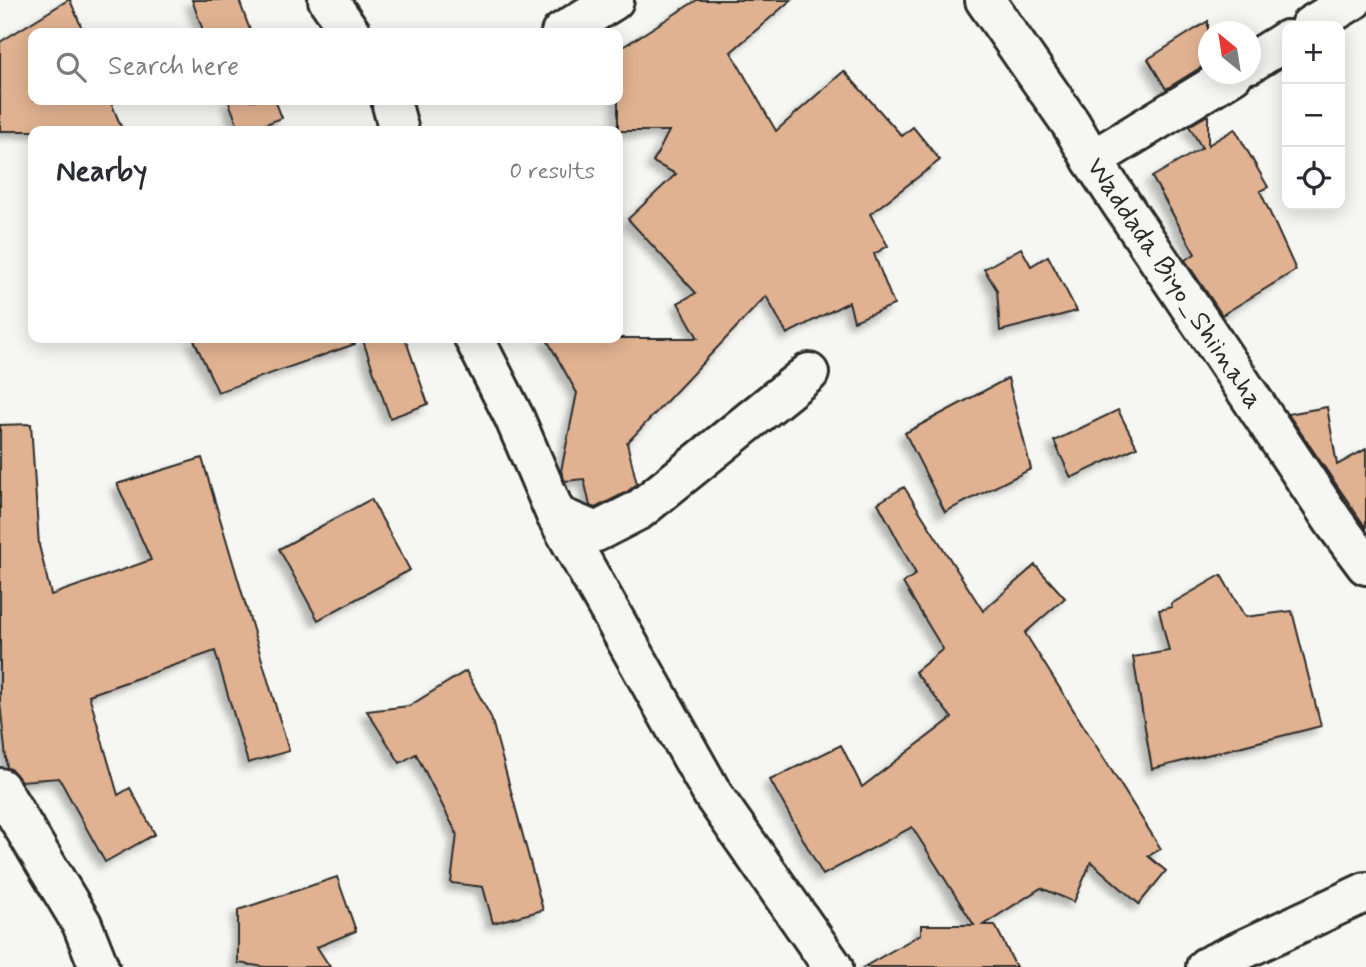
<!DOCTYPE html>
<html lang="en">
<head>
<meta charset="utf-8">
<style>
	body { margin:0; font-family:Mynerve,sans-serif; background:#f2f2f3; color:#2b2b33 }
	.controls { position:absolute; right:21px; top:21px; display:grid; overflow:hidden; border-radius:14px; box-shadow:0 4px 18px #0003 }
	.controls button { width:63px; height:63px; display:grid; place-items:center; padding:0; border:0; border-bottom:2px solid #e1e1e2; background:#fff; color:#2b2b33; font:35px sans-serif }
	.compass { position:absolute; left:1198px; top:21px; width:63px; height:63px; border-radius:50%; background:#fff; box-shadow:0 4px 18px #0003; rotate:330deg }
	.list { margin:0; padding:0; list-style:none }
	h2 { display:flex; justify-content:space-between; align-items:center; height:91px; margin:0; padding:0 28px; font-size:30px }
	h2 small { font-size:23px; font-weight:400; color:#7c7c81 }
	.icon { flex:none; width:38px; height:38px; fill:none; stroke:currentColor; stroke-width:2; stroke-linecap:round; stroke-linejoin:round }
	.map { position:relative; flex:none; width:1366px; height:967px; overflow:hidden }
	.search { position:absolute; background:#fff; box-shadow:0 4px 18px #0003; left:28px; top:28px; width:595px; height:77px; display:flex; align-items:center; gap:18px; box-sizing:border-box; padding:0 24px; border-radius:14px; color:#7c7c81; font-size:26px }
	.panel { position:absolute; background:#fff; box-shadow:0 4px 18px #0003; left:28px; top:126px; width:595px; height:217px; border-radius:14px }
	.map>svg:first-child { display:block }
</style>
</head>
<body>
<div class="map">
<svg width="1366" height="967" viewBox="0 0 1366 967">
	<defs>
		<filter id="shadow"><feDropShadow dx="-6" dy="6" stdDeviation="3.5" flood-color="#0004"/></filter>
	</defs>
	<rect width="100%" height="100%" fill="#f6f6f2"/>
	<filter id="ink" filterUnits="userSpaceOnUse"><feTurbulence type="fractalNoise" baseFrequency=".0143" numOctaves="2"/><feDisplacementMap in="SourceGraphic" scale="14" xChannelSelector="R" yChannelSelector="G"/><feConvolveMatrix kernelMatrix="1 2 1 2 8 2 1 2 1" color-interpolation-filters="sRGB"/></filter>
	<g filter="url(#ink)">
		<g fill="#e0b291" stroke="#2b2b2b" stroke-width="2" filter="url(#shadow)">
			<path d="M 68,0 L 70,0 L 84,33 L 33,33 L 33,100 L 110,100 L 123,131 L 0,131 L 0,42 Z"/>
			<path d="M 192,0 L 239,0 L 251,33 L 204,33 Z"/>
			<path d="M 697,0 L 791,0 L 731,52 L 776,131 L 844,71 L 902,136 L 913,127 L 940,160 L 870,214 L 888,246 L 874,254 L 894,305 L 854,321 L 849,302 L 787,334 L 766,296 L 627,443 L 637,484 L 627,492 L 595,508 L 590,506 L 584,479 L 565,481 L 561,471 L 577,393 L 546,338 L 698,338 L 678,303 L 696,293 L 628,219 L 676,174 L 653,162 L 669,131 L 618,131 L 618,50 Z"/>
			<path d="M 1208,21 L 1208,63 L 1166,89 L 1148,59 Z"/>
			<path d="M 228,100 L 275,100 L 282,118 L 247,131 L 240,131 Z"/>
			<path d="M 1208,115 L 1208,145 L 1235,129 L 1268,187 L 1260,191 L 1296,270 L 1222,315 L 1185,260 L 1195,254 L 1152,177 L 1202,148 L 1189,126 Z"/>
			<path d="M 1021,248 L 1031,266 L 1048,256 L 1077,311 L 1000,331 L 997,290 L 984,269 Z"/>
			<path d="M 193,338 L 354,338 L 355,344 L 218,392 Z"/>
			<path d="M 362,338 L 405,338 L 428,404 L 390,418 Z"/>
			<path d="M 1008,378 L 1031,469 L 945,512 L 905,433 Z"/>
			<path d="M 1327,407 L 1337,465 L 1366,449 L 1366,528 L 1288,414 Z"/>
			<path d="M 1118,410 L 1137,447 L 1071,478 L 1054,441 Z"/>
			<path d="M 31,424 L 39,545 L 51,595 L 151,560 L 117,484 L 202,458 L 289,751 L 248,763 L 215,651 L 89,695 L 118,795 L 130,788 L 155,834 L 105,862 L 59,778 L 21,781 L 11,769 L 7,768 L 0,702 L 0,425 Z"/>
			<path d="M 904,487 L 983,611 L 1035,565 L 1065,598 L 1025,633 L 1161,849 L 1148,856 L 1166,871 L 1139,904 L 1091,862 L 1074,902 L 1041,888 L 983,925 L 995,925 L 1016,967 L 864,967 L 921,934 L 921,925 L 974,925 L 912,827 L 823,875 L 770,780 L 841,745 L 862,787 L 952,718 L 915,672 L 943,649 L 903,583 L 916,574 L 878,503 Z"/>
			<path d="M 371,499 L 410,570 L 318,620 L 279,549 Z"/>
			<path d="M 1221,575 L 1245,617 L 1292,611 L 1321,726 L 1152,769 L 1133,657 L 1169,651 L 1159,610 L 1172,607 L 1171,604 Z"/>
			<path d="M 466,671 L 491,717 L 543,910 L 493,923 L 483,887 L 451,883 L 457,834 L 416,754 L 400,763 L 367,711 L 409,706 Z"/>
			<path d="M 337,877 L 356,931 L 317,947 L 330,967 L 265,967 L 238,963 L 238,910 Z"/>
		</g>
		<g fill="none" stroke-linecap="round" stroke-linejoin="round">
			<g stroke="#2b2b2b" stroke-width="44">
				<g id="minor">
					<path d="M 328,0 L 351,33"/>
					<path id="s1" d="M 985,0 L 1071,124 L 1092,160 L 1334,522 L 1366,565"/>
					<path d="M 1310,26 L 1353,0"/>
					<path d="M 561,33 L 614,0"/>
					<path d="M 1250,63 L 1287,40"/>
					<path d="M 392,105 L 399,131"/>
					<path d="M 1092,160 L 1233,74"/>
					<path d="M 474,338 L 514,417 L 556,515 L 596,532 L 639,510 L 809,373"/>
					<path d="M 556,515 L 713,795 L 833,967"/>
					<path d="M 0,788 L 82,924 L 99,967"/>
					<path d="M 1206,967 L 1366,892"/>
				</g>
			</g>
			<use href="#minor" stroke="#f6f6f2" stroke-width="38"/>
		</g>
	</g>
	<g text-anchor="middle" dominant-baseline="central" stroke-width="5" stroke-linejoin="round" paint-order="stroke">
		<g font-size="28" fill="#2b2b2b" stroke="#f6f6f2">
			<text stroke="none"><textPath href="#s1" startOffset="341">Waddada Biyo_Shiinaha</textPath></text>
		</g>
	</g>
</svg>
<div class="controls">
<button>+</button>
<button>−</button>
<button><svg class="icon" aria-label="locate" viewBox="0 0 24 24"><circle cx="12" cy="12" r="6"/><path d="M12 2v4M12 18v4M2 12h4M18 12h4"/></svg></button>
</div>
<svg class="compass" viewBox="-18 -18 36 36"><path d="M0-13l5 13h-10z" fill="#e53935"/><path d="M0 13l5-13h-10z" fill="#7c7c81"/></svg>
<div class="search"><svg class="icon" aria-label="search" viewBox="0 0 24 24"><circle cx="10" cy="10" r="6"/><path d="M15 15l6 6"/></svg>Search here</div>
<section class="panel">
<h2>Nearby<small>0 results</small></h2>
<ul class="list">
</ul>
</section>
</div>
</body>
</html>
